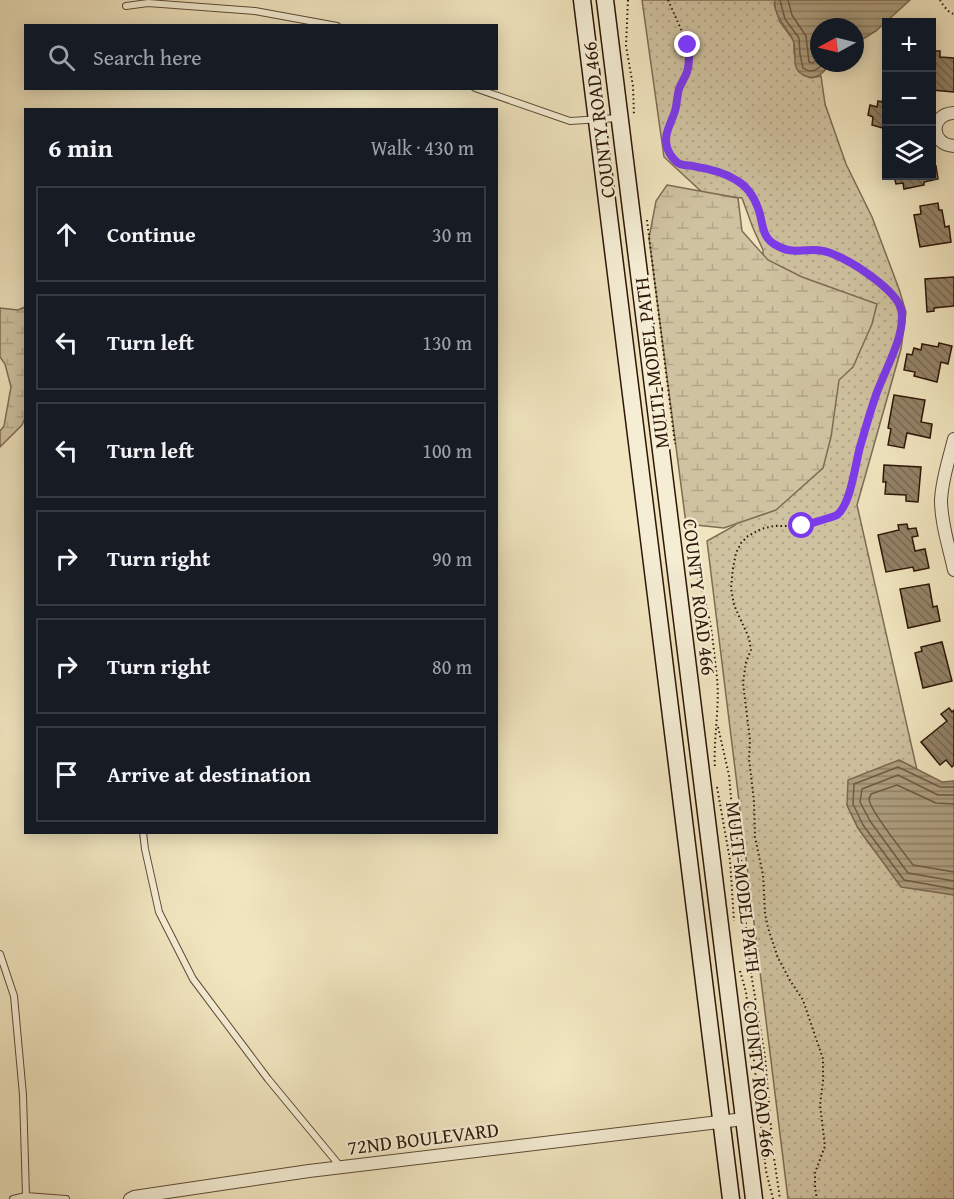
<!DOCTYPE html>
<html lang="en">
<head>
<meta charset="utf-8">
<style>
	body { margin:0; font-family:"Gentium Book Plus",serif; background:#20242c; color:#f1f3f6 }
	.controls { position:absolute; right:18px; top:18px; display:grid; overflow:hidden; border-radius:0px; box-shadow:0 3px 15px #0003 }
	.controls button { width:54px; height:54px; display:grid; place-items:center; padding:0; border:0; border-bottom:2px solid #363941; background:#171b24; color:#f1f3f6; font:30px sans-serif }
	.compass { position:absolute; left:810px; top:18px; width:54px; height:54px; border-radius:50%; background:#171b24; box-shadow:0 3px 15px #0003; rotate:263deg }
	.stop { position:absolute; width:18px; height:18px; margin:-14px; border:4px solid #7c3aed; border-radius:50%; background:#fff }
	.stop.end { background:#7c3aed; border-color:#fff; box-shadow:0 2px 6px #0008 }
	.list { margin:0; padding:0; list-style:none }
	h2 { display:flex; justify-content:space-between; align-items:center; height:78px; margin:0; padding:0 24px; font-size:26px }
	h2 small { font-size:20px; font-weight:400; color:#9ea1a6 }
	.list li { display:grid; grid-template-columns:39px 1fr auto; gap:18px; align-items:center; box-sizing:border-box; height:96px; margin:0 12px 12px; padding:0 12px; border:2px solid #363941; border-radius:0px }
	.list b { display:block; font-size:22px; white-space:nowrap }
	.list em { font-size:20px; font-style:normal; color:#9ea1a6 }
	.icon { flex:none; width:33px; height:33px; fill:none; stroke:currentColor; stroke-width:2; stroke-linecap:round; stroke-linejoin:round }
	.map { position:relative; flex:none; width:954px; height:1199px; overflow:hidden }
	.search { position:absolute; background:#171b24; box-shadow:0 3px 15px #0003; left:24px; top:24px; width:474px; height:66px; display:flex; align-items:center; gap:15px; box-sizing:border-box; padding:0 21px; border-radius:0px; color:#9ea1a6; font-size:22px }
	.panel { position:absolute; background:#171b24; box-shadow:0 3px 15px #0003; left:24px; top:108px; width:474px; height:726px; border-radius:0px }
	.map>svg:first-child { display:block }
</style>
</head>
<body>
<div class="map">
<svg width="954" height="1199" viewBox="0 0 954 1199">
	<defs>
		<pattern id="grass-dots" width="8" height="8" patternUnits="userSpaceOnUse" patternTransform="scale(1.5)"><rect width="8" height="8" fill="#cfc2a0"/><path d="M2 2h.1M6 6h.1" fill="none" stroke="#b2a688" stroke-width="1.8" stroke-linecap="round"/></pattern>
		<pattern id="wetland-marsh" width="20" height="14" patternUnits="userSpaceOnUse" patternTransform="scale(1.5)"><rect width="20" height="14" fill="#cfc2a0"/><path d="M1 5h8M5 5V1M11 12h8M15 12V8" fill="none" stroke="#b2a688"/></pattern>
		<pattern id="water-rules" width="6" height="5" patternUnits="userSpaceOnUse" patternTransform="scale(1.5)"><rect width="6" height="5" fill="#ae9f80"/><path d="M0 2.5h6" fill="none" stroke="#8e8167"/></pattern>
		<pattern id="building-back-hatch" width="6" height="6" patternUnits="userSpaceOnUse" patternTransform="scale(1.5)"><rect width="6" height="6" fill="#938267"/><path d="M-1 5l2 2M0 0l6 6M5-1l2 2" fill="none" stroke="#786953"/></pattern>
	</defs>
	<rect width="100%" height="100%" fill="#f0e5bf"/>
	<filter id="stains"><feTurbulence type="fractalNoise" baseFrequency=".00333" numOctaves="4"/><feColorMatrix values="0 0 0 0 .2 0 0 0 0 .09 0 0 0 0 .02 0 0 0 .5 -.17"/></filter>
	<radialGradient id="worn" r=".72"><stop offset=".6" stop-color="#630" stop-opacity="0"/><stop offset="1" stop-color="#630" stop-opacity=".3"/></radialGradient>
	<path fill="url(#grass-dots)" stroke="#7e6c54" stroke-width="1.5" d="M 642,0 L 775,0 L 774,4 L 780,22 L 794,41 L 794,53 L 803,75 L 811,78 L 821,76 L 825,104 L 846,164 L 872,217 L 899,289 L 906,312 L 901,349 L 857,505 L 917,770 L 899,760 L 847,805 L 858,828 L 871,846 L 943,892 L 954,895 L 954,1199 L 788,1199 L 707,541 L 734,526 L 767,493 L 763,250 L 753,228 L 742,198 L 704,194 L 664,157 Z"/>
	<g fill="url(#wetland-marsh)" stroke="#7e6c54" stroke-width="1.5">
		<path d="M 667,185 L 738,198 L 742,231 L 768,260 L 802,277 L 877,304 L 872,324 L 853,367 L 839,380 L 831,437 L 823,468 L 776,510 L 724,528 L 686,524 L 649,238 L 656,201 Z"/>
		<path d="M 25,307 L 25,418 L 22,425 L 0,447 L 0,431 L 4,426 L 11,387 L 5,364 L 0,357 L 0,308 L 18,310 Z"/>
	</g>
	<g fill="url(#water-rules)" stroke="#7b6850" stroke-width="1.5">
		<path d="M 775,0 L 910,0 L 876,31 L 855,44 L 855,27 L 819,27 L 819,63 L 831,63 C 825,70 819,79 809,77 C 786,72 800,51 792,38 C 785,25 773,15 775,0 Z"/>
		<path d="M 899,760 L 942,782 L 954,781 L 954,895 L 901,887 L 858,828 L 847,805 L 848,780 Z"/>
	</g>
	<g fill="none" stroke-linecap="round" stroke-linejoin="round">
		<g stroke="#6e5a44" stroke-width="1.5">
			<path d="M 780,0 L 785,19 L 799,38 L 800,54 L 803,68 C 812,74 817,70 824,63"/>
			<path d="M 788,0 L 792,15 L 806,36 L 809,62 L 813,63 L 819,57"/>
			<path d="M 954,787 L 940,787 L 898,767 L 854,784 L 853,804 L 863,825 L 904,880 L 954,889"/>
			<path d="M 954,795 L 938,795 L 898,775 L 862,789 L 860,802 L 870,821 L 908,873 L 954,881"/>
			<path d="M 954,804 L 936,803 L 897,785 L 871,794 C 871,796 869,797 869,799 C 869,810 905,854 913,865 L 954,872"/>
		</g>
	</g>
	<g fill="url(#building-back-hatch)" stroke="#2e1607" stroke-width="1.5">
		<path d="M 932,51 L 940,51 L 940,57 L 954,58 L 954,92 L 932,90 Z"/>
		<path d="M 885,90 L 886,90 L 886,129 L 872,125 L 873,117 L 868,115 L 870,105 L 877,107 L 878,101 L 882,102 Z"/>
		<path d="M 936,166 L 938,179 L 924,182 L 924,185 L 904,189 L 903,183 L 896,184 L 894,176 L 932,176 L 932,167 Z"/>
		<path d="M 938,203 L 939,210 L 942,210 L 945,227 L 949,226 L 951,242 L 920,247 L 914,215 L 921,214 L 920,206 Z"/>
		<path d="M 954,277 L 954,306 L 934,308 L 934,311 L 927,312 L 925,279 Z"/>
		<path d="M 939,343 L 952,346 L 948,364 L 941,362 L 937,382 L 914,376 L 915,372 L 904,370 L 907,354 L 912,355 L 914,348 L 921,350 L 922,344 L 938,347 Z"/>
		<path d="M 894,395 L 925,400 L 921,422 L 932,424 L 930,438 L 907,433 L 904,448 L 888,445 L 891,429 L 888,428 Z"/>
		<path d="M 884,465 L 921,467 L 918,502 L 906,501 L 906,495 L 885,494 L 886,482 L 883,482 Z"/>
		<path d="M 907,524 L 908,529 L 916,528 L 918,536 L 912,537 L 915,551 L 925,549 L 929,568 L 914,571 L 913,567 L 886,572 L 878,535 L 899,530 L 898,525 Z"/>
		<path d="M 929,584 L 933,607 L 937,606 L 940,621 L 908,628 L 900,589 Z"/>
		<path d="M 942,642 L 952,681 L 923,688 L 915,653 L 922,651 L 921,647 Z"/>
		<path d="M 949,708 L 952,712 L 954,710 L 954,765 L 952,767 L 946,760 L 940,765 L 921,742 L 947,721 L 941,714 Z"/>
	</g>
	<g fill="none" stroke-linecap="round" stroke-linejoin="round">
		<g stroke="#5e4a35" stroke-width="8">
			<g id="lane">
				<path d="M 126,6 L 148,3 L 255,11 L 337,26"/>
				<path d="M 475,88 L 570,121 L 618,118"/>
				<path d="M 143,832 L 145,849 L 159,912 L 193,979 L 268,1079 L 340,1166"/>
				<path d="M 0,954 L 14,996 L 23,1095 L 26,1196 L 66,1199"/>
				<path d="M 13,1199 L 26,1196"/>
			</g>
		</g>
		<g stroke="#5e4a35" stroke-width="14">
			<g id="street">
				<path d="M 954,113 C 929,114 930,145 954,146"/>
				<path d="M 954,439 C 949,459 942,479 941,500 C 941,523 949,547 954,570"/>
				<path d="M 130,1199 L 134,1197 L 309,1171 L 744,1119"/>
			</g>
		</g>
		<g stroke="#2e1607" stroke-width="19">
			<g id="secondary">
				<path d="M 582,0 L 731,1199"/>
				<path d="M 605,0 L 754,1199"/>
			</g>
		</g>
		<g stroke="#2e1607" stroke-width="2" stroke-dasharray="1.5 3" stroke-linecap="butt">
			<path d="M 628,0 L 626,46 L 633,86 L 634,116"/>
			<path d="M 668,0 L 688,45 L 689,62 L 686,75 L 680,87 L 674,113 L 669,124 L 666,138 L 668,150 L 676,161 L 681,165 L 696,166 L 719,173 L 736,179 L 750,192 L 758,208 L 764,233 L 772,243 L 793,252 L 813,250 L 824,251 L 853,264 L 897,299 L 901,311 L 900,328 L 893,354 L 876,393 L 857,456 L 852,483 L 844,506 L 836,516 L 819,520 L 802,526 L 774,526 L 761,529 L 748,536 L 741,543 L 736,553 L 733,568 L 731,588 L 734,605 L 749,638 L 751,650 L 746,662 L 743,683 L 750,740 L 749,759 L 754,801 L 755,837 L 763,875 L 765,913 L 768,928 L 778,958 L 791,982 L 803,1000 L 823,1059 L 823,1081 L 820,1105 L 825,1146 L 815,1173 L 815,1188 L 817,1199"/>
			<path d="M 940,0 C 943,5 948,13 954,14"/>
			<path d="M 647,220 L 675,444"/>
			<path d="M 685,530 C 689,554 699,577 705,600 C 712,625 714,652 717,678 C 720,708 713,739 715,769"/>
			<path d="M 718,727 L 729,775 L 732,809 L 743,870 L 746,925 L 751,973 L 765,1057 L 773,1151 L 780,1199"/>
			<path d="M 717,787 L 730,860 L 734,921"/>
			<path d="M 740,971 L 746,992 L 759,1105 L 766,1171 L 773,1199"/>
		</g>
		<use href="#lane" stroke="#f5eed5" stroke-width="6"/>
		<use href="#street" stroke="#f5eed5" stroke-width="12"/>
		<use href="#secondary" stroke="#f5eed5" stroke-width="16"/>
	</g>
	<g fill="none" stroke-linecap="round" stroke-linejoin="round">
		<path stroke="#7c3aed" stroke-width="8" d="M 688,45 C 689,55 690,63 687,72 C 685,78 681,83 679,89 C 677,96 677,104 675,111 C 671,124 662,136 668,150 C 670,155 675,162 680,164 C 685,166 692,165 697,167 C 710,169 725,173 736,180 C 747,186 754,197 758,208 C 763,221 761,236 774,244 C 791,254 796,250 813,250 C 821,250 829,252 835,255 C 853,262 896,290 901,309 C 907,334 884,371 876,395 C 870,412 865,430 860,447 C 855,465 851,504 837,515 C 834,517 808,524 802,526"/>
	</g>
	<g text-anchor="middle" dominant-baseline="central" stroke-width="4.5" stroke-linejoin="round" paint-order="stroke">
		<g font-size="20" fill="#2e1607" stroke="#f5eed5">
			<text transform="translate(598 120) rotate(-97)">COUNTY ROAD 466</text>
			<text transform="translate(651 363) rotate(-97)">MULTI-MODEL PATH</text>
			<text transform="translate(700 597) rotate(83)">COUNTY ROAD 466</text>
			<text transform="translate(744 887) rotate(83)">MULTI-MODEL PATH</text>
			<text transform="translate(760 1079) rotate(83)">COUNTY ROAD 466</text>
			<text transform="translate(423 1138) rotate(-7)">72ND BOULEVARD</text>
		</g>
	</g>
	<rect width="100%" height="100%" filter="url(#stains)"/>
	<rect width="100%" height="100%" fill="url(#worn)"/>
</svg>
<div class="controls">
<button>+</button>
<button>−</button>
<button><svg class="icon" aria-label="layers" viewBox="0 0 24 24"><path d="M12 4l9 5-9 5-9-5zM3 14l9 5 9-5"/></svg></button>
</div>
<svg class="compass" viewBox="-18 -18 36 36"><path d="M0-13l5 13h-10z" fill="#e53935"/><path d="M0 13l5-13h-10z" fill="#9ea1a6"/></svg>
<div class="stop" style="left:802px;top:526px"></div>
<div class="stop end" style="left:688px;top:45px"></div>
<div class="search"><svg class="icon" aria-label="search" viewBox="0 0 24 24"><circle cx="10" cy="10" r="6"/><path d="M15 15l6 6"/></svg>Search here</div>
<section class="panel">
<h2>6 min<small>Walk · 430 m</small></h2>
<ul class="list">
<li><svg class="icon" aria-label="ahead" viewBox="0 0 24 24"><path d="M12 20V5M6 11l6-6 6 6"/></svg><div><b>Continue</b></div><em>30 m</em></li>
<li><svg class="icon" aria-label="left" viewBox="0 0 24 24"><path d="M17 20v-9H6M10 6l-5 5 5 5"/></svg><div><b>Turn left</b></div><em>130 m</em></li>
<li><svg class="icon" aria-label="left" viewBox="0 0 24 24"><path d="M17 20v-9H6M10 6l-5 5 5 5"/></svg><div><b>Turn left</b></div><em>100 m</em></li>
<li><svg class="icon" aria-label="right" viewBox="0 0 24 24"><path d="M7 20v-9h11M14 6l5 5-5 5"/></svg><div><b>Turn right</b></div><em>90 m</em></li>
<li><svg class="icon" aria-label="right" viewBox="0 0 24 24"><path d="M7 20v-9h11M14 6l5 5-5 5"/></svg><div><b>Turn right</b></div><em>80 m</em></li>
<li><svg class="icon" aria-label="arrive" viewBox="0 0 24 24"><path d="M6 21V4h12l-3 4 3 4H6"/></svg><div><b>Arrive at destination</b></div></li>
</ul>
</section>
</div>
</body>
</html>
